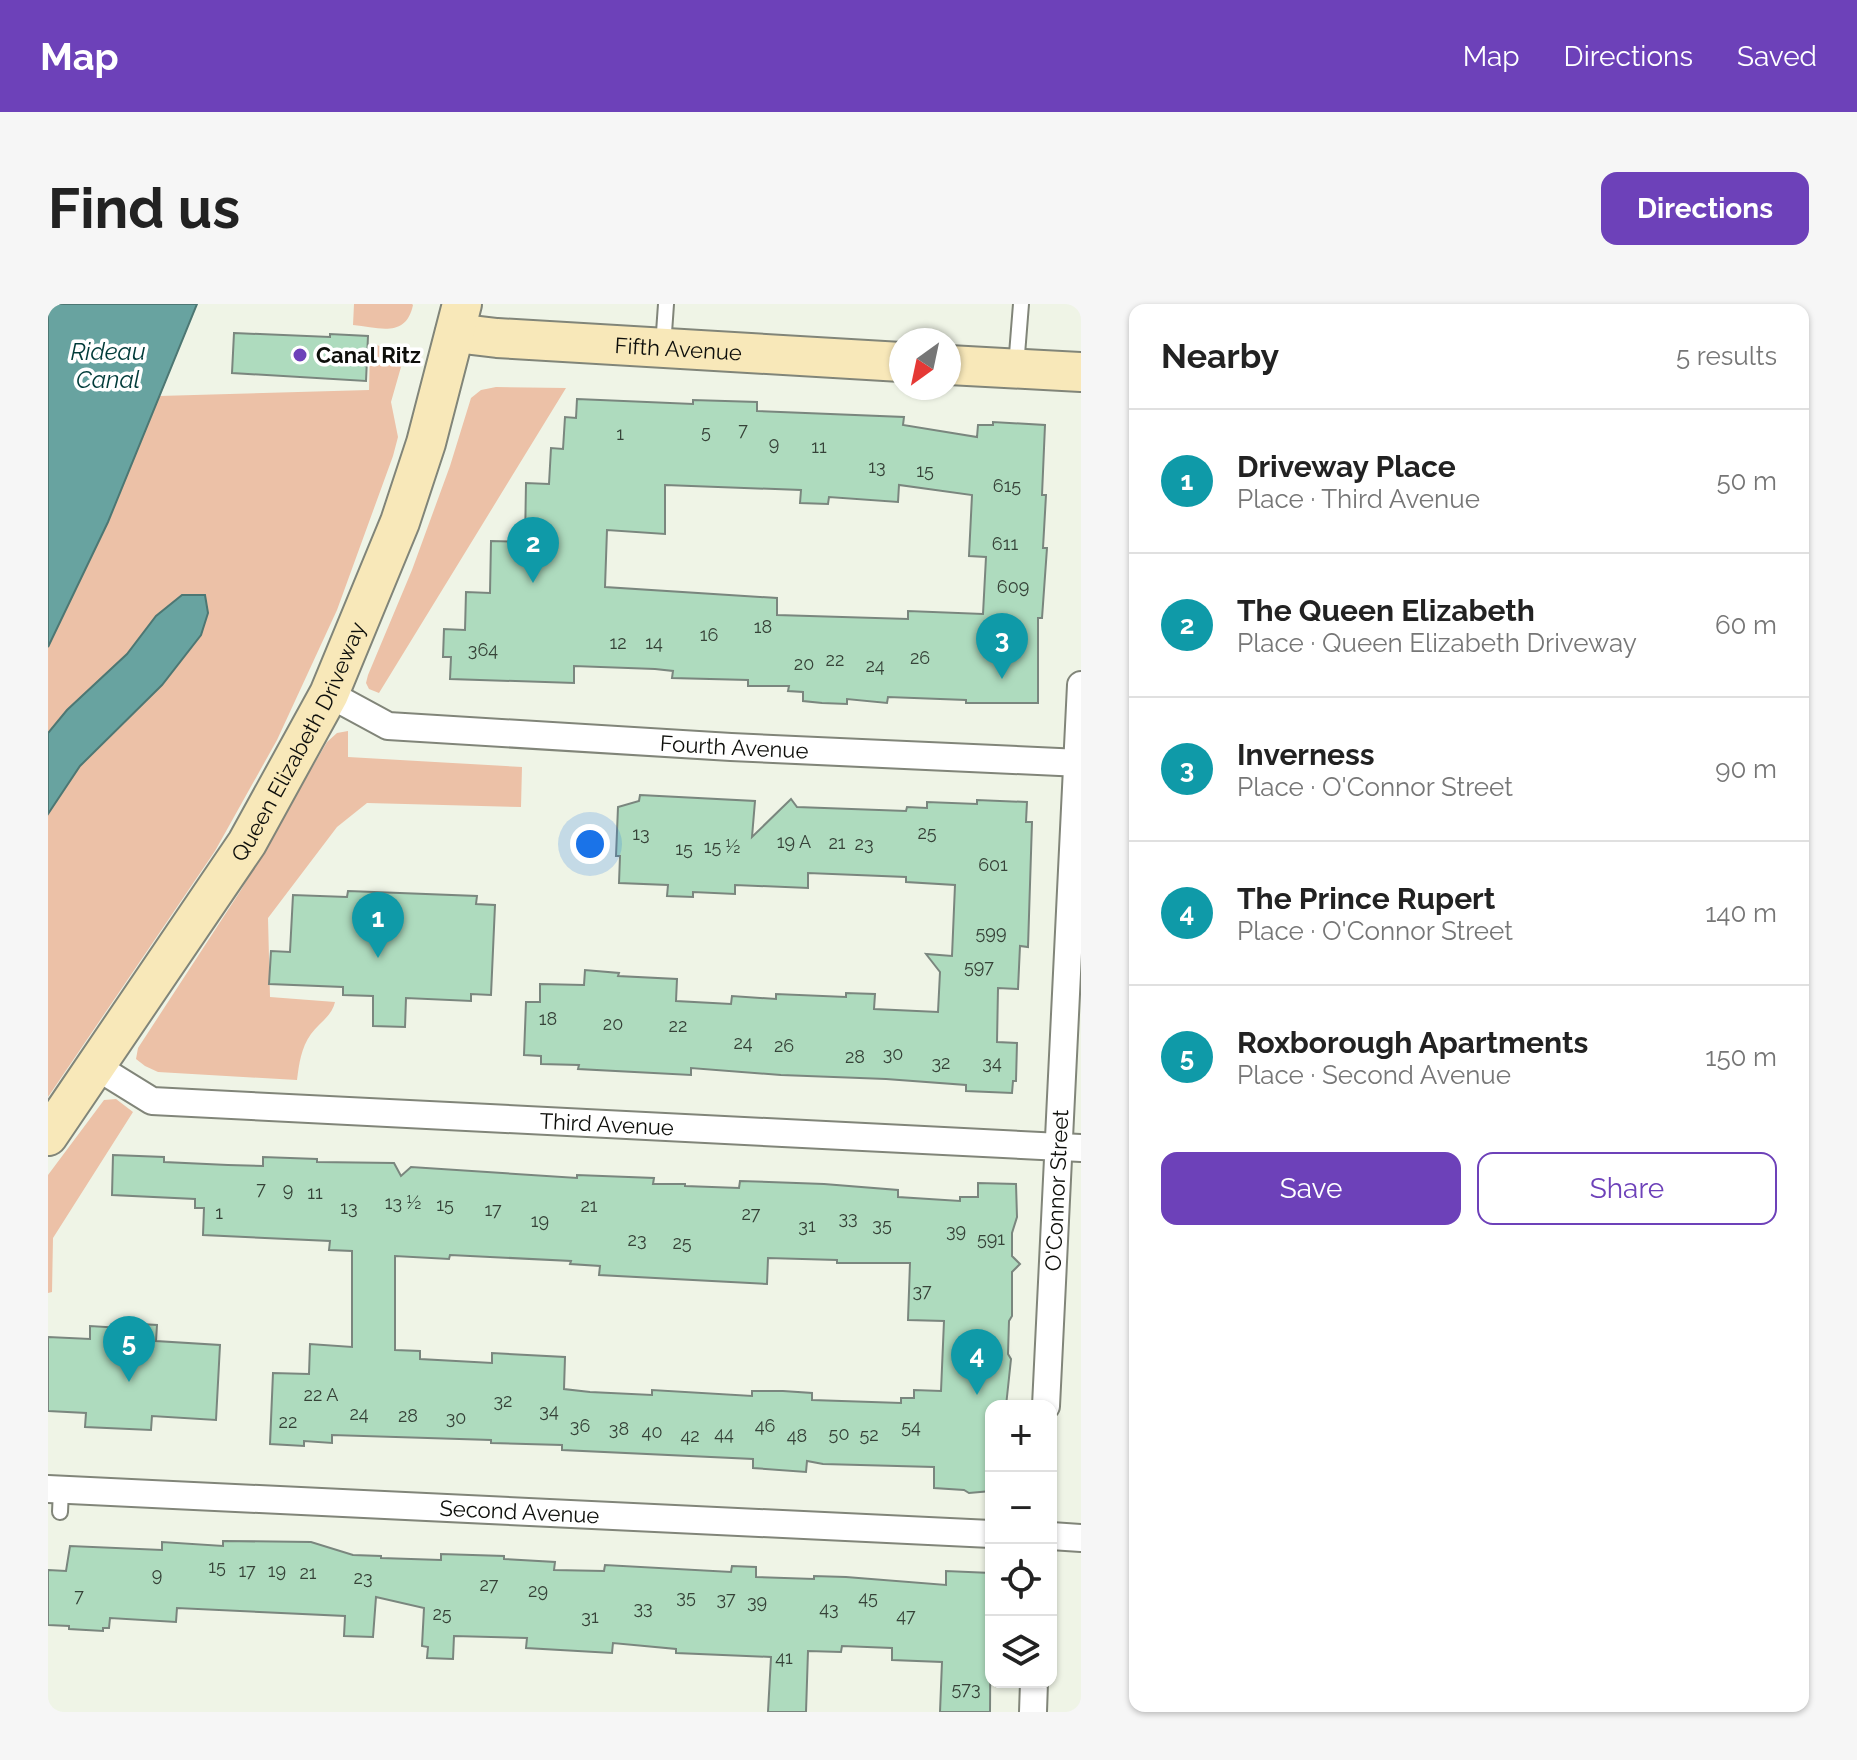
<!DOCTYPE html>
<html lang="en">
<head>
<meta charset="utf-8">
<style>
	body { margin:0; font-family:Raleway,sans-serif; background:#f6f6f6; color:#222 }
	.controls { position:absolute; right:24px; bottom:24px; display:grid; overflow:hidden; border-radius:16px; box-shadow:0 2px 6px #0004 }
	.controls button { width:72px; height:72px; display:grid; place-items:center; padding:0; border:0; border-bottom:2px solid #e0e0e0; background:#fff; color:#222; font:40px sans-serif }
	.compass { position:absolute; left:841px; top:24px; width:72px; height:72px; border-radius:50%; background:#fff; box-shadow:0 2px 6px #0004; rotate:213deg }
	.you { position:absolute; left:542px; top:540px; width:28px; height:28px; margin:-20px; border:6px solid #fff; border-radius:50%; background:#1a73e8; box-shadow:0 0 0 12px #1a73e833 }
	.badge { display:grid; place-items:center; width:52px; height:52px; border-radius:50%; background:#6d41b9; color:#fff; font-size:26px; font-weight:700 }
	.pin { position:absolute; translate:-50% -66px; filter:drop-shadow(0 2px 4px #0008) }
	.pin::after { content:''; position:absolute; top:42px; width:28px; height:24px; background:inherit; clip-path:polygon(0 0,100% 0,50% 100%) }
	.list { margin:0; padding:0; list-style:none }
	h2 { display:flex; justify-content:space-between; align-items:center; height:104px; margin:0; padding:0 32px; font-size:34px }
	h2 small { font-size:26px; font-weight:400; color:#767676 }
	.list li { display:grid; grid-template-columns:52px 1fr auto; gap:24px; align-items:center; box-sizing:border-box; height:144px; padding:0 32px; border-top:2px solid #e0e0e0 }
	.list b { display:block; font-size:30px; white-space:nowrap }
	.list p { margin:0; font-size:26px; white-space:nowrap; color:#767676 }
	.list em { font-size:26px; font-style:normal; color:#767676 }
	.actions { display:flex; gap:16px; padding:24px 32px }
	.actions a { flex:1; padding:18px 0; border:2px solid #6d41b9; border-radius:16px; text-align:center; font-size:28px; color:#6d41b9 }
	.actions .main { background:#6d41b9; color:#fff }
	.icon { flex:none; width:44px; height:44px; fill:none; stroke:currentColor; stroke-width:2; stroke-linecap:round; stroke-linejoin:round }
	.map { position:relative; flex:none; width:1033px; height:1408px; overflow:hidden; border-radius:16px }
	header { display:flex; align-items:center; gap:48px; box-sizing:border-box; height:112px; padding:0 40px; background:#6d41b9; color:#fff }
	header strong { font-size:38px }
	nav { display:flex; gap:44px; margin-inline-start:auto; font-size:28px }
	.intro { display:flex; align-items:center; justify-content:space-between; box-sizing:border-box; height:192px; padding:0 48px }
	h1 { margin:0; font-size:56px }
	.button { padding:20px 36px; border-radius:16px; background:#6d41b9; color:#fff; font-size:28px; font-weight:700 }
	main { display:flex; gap:48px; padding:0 48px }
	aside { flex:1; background:#fff; border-radius:16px; box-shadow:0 2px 6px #0004 }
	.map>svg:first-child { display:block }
</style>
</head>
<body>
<header>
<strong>Map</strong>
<nav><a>Map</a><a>Directions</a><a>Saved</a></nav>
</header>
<div class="intro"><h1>Find us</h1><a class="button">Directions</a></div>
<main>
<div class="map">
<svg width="1033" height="1408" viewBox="0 0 1033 1408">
	<rect width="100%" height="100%" fill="#eff4e6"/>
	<g fill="#ecc1a7">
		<path d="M 306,0 L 364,0 L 365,1 C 358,34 332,24 305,21 Z"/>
		<path d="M 322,40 L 343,44 L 355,56 L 343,98 L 350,133 L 345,152 L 289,306 L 229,436 L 167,547 L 0,793 L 0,343 L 63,212 L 111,92 L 321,86 Z"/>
		<path d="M 448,83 L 518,84 L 331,389 L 321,385 L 318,379 L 320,371 L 364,266 L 402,162 L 423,94 L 433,86 Z"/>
		<path d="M 300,427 L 300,453 L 474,463 L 473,503 L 319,499 L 289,523 L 220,614 L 222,693 L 287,698 C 284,712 271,719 263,730 C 253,744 251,760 249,776 L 110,768 L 97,762 L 88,755 L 90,744 L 193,586 L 279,438 L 289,429 Z"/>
		<path d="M 68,795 L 85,808 L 5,934 L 4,988 L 0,989 L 0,871 L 56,796 Z"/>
	</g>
	<g fill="#68a3a0" stroke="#4d7773" stroke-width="2">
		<path d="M 0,0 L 149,0 L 60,218 L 0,343 Z"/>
		<path d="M 134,291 L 157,291 L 160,309 L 153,331 L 114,381 L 32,462 L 0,510 L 0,429 L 19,406 L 79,350 L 108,312 Z"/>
	</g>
	<g fill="#aedbbe" stroke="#7a867e" stroke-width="2" fill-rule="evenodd">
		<path d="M 186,29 L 282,33 L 282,30 L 320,32 L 318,77 L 184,69 Z"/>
		<path d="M 529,95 L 645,100 L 645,96 L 709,98 L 709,107 L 856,113 L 855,121 L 929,133 L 930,121 L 945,121 L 945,118 L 997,121 L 994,191 L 998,191 L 995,244 L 999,244 L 994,314 L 990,314 L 990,399 L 918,399 L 918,396 L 840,393 L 839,399 L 799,395 L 799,400 L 774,399 L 755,397 L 755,388 L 740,387 L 741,382 L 700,382 L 700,376 L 624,374 L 625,367 L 607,365 L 526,362 L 526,379 L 402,375 L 403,353 L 395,353 L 396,325 L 417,326 L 418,288 L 442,289 L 443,237 L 477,238 L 478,179 L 501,180 L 503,144 L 515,145 L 517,113 L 528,114 ZM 617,181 L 753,186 L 752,199 L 780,200 L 781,193 L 850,198 L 851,181 L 924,191 L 921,252 L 938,253 L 935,310 L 860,307 L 860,315 L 729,311 L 729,294 L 557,283 L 559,226 L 617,230 Z"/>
		<path d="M 592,491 L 707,497 L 704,533 L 743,495 L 749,503 L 858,507 L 859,503 L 879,504 L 879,498 L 929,500 L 929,496 L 979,498 L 978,518 L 984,518 L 980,643 L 972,642 L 970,685 L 950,684 L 949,738 L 969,739 L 968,777 L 965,777 L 964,789 L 918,787 L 918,781 L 838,775 L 733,771 L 643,764 L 643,771 L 530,765 L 531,761 L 493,760 L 493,752 L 476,751 L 478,698 L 492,698 L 492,680 L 536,681 L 537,666 L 571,669 L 570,672 L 629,675 L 628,697 L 683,700 L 684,692 L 728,695 L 728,690 L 798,693 L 798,689 L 827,690 L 826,705 L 890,708 L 892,668 L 878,650 L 904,652 L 907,581 L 858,578 L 858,573 L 760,569 L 760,584 L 687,581 L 687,590 L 645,588 L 645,593 L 619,592 L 620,581 L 571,579 L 572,552 L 568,552 L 570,503 L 591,497 Z"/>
		<path d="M 300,587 L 429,592 L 428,600 L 447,601 L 443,691 L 423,690 L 423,697 L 358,694 L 357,723 L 325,722 L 325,692 L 295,691 L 295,683 L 221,680 L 223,647 L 242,648 L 245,591 L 299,593 Z"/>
		<path d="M 65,851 L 116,853 L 116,858 L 180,861 L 215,862 L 215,853 L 269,855 L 269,858 L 346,859 L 353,872 L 363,863 L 529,874 L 529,871 L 606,874 L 605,880 L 637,880 L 637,882 L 691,884 L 692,877 L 776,880 L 850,886 L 850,893 L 912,897 L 912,893 L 930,893 L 930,879 L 968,880 L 969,913 L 964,929 L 964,952 L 972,960 L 964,968 L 964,1012 L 961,1017 L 960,1050 L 963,1055 L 958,1102 L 943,1102 L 943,1187 L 921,1189 L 916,1186 L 886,1184 L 886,1163 L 775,1160 L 759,1157 L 758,1168 L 705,1164 L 705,1155 L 514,1146 L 514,1141 L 443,1139 L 443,1136 L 284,1131 L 284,1139 L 256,1137 L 256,1142 L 222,1140 L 225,1069 L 261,1070 L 262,1040 L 304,1043 L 304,947 L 281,946 L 282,937 L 155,931 L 156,904 L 147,904 L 147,895 L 64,891 ZM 402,951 L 523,957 L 522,960 L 552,962 L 551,971 L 719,980 L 720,954 L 789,956 L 789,959 L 862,959 L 860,1016 L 896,1017 L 893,1087 L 866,1086 L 866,1094 L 853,1094 L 853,1099 L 764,1096 L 764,1089 L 735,1087 L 704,1087 L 704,1092 L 604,1086 L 604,1091 L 542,1088 L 516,1085 L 517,1053 L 444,1049 L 444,1059 L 372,1055 L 372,1047 L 347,1046 L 347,952 L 401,955 Z"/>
		<path d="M 74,1019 L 109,1021 L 108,1037 L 172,1041 L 168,1116 L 104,1112 L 103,1126 L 37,1123 L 38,1109 L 0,1107 L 0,1033 L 42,1035 L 42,1022 L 74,1024 Z"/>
		<path d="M 175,1237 L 263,1238 L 305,1251 L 333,1252 L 333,1254 L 393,1256 L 393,1250 L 456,1252 L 456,1255 L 507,1258 L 506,1266 L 556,1267 L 557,1261 L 683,1268 L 684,1262 L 708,1263 L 708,1273 L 766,1275 L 766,1272 L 798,1273 L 898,1281 L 898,1267 L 943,1269 L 942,1408 L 892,1408 L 894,1358 L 844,1356 L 844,1344 L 794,1342 L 793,1348 L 760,1347 L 758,1408 L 720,1408 L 723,1353 L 628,1349 L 628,1345 L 565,1339 L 564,1349 L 478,1344 L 479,1334 L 406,1332 L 405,1355 L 379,1354 L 380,1343 L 374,1342 L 376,1304 L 328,1293 L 325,1333 L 296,1332 L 297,1312 L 129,1304 L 128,1318 L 62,1314 L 61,1324 L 55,1324 L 55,1327 L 21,1325 L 21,1322 L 0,1321 L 0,1266 L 18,1267 L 22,1242 L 114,1246 L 114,1238 L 175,1242 Z"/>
	</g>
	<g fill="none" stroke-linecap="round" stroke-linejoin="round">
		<g stroke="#818579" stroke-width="18">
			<g id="lane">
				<path d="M 615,43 L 618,0"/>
				<path d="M 968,63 L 973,0"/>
				<path d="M 12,1208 L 13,1186"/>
			</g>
		</g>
		<g stroke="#818579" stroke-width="30">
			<g id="street">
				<path id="s1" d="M 281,390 L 340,422 L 683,443 L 1033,459"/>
				<path id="s2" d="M 49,763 L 104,797 L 1033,844"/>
				<path id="s3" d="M 998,1102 L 1033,381"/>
				<path id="s4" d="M 0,1185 L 943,1230"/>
				<path d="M 1003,1232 L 1033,1234"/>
				<path d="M 985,1408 L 986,1378"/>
			</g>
		</g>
		<g stroke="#818579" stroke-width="42">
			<g id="secondary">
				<path id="s5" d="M 407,29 L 449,34 L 853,58"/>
				<path d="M 901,61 L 1033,68"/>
				<path id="s6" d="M 0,832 L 199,539 L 281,390 L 352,218 L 378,139 L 414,0"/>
			</g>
		</g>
		<use href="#lane" stroke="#fff" stroke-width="14"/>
		<use href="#street" stroke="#fff" stroke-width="26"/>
		<use href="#secondary" stroke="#f8e8b9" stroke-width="38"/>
	</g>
	<circle fill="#6d41b9" stroke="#fff" stroke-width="3" cx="252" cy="51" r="8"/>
	<g text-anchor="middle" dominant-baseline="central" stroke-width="7" stroke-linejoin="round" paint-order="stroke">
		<g font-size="18" fill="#364238">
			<text x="695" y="125">7</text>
			<text x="658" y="127">5</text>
			<text x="572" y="129">1</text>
			<text x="726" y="139">9</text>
			<text x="771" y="142">11</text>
			<text x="829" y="162">13</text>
			<text x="877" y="166">15</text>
			<text x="959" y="181">615</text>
			<text x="957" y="239">611</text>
			<text x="965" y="282">609</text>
			<text x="715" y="322">18</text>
			<text x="661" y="330">16</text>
			<text x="570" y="338">12</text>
			<text x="606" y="338">14</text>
			<text x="435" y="345">364</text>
			<text x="872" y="353">26</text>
			<text x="787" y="355">22</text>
			<text x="756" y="359">20</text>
			<text x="827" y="361">24</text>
			<text x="879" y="528">25</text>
			<text x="593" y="529">13</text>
			<text x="746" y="537">19 A</text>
			<text x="789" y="538">21</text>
			<text x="816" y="539">23</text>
			<text x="674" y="542">15 ½</text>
			<text x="636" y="544">15</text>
			<text x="945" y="560">601</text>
			<text x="943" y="628">599</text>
			<text x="931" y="662">597</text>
			<text x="500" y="714">18</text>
			<text x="565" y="719">20</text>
			<text x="630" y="721">22</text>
			<text x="695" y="738">24</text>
			<text x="736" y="741">26</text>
			<text x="845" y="749">30</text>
			<text x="807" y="752">28</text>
			<text x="893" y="758">32</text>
			<text x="944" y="758">34</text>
			<text x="213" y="884">7</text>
			<text x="240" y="885">9</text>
			<text x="267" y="888">11</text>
			<text x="355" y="898">13 ½</text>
			<text x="397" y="900">15</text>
			<text x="541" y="901">21</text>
			<text x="301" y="903">13</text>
			<text x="445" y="905">17</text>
			<text x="171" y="908">1</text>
			<text x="703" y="909">27</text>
			<text x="800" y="913">33</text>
			<text x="492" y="916">19</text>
			<text x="834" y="920">35</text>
			<text x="759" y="921">31</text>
			<text x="908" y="926">39</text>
			<text x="943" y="934">591</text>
			<text x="589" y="935">23</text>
			<text x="634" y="938">25</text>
			<text x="874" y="986">37</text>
			<text x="273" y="1090">22 A</text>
			<text x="455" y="1096">32</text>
			<text x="501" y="1106">34</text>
			<text x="311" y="1109">24</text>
			<text x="360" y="1111">28</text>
			<text x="408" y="1113">30</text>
			<text x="240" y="1117">22</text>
			<text x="532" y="1121">36</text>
			<text x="717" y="1121">46</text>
			<text x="863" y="1122">54</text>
			<text x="571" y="1124">38</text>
			<text x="604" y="1127">40</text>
			<text x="676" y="1129">44</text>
			<text x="791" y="1129">50</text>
			<text x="821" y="1130">52</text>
			<text x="642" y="1131">42</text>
			<text x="749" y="1131">48</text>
			<text x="169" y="1262">15</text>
			<text x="199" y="1266">17</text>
			<text x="229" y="1266">19</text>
			<text x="260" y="1268">21</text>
			<text x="109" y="1270">9</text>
			<text x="315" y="1273">23</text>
			<text x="441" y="1280">27</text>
			<text x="490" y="1286">29</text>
			<text x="31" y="1291">7</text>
			<text x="638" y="1292">35</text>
			<text x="820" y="1293">45</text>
			<text x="678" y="1294">37</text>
			<text x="709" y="1297">39</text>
			<text x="595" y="1303">33</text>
			<text x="781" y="1304">43</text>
			<text x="394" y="1309">25</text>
			<text x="858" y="1311">47</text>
			<text x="542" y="1312">31</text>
			<text x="736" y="1353">41</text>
			<text x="918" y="1384">573</text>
		</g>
		<g font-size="22" fill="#0e0f0b" stroke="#fff">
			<text stroke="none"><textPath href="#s5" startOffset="224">Fifth Avenue</textPath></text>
			<text stroke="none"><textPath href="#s6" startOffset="468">Queen Elizabeth Driveway</textPath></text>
			<text stroke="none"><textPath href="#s1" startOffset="414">Fourth Avenue</textPath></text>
			<text stroke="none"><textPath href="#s2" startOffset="520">Third Avenue</textPath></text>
			<text stroke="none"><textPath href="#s3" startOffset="216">O'Connor Street</textPath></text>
			<text stroke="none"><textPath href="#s4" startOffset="472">Second Avenue</textPath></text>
		</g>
		<g font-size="22" font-weight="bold" fill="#0e0f0b" stroke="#fff" text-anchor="start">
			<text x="268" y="51">Canal Ritz</text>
		</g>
		<g font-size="24" font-style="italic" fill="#003b39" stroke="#fff">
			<text x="60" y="47">Rideau<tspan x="60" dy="28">Canal</tspan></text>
		</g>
	</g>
</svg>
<div class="controls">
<button>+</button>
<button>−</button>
<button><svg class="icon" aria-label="locate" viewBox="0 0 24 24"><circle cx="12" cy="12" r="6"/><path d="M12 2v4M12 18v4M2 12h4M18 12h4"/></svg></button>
<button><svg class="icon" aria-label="layers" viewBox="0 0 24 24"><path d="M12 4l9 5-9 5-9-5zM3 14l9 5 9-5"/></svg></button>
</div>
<svg class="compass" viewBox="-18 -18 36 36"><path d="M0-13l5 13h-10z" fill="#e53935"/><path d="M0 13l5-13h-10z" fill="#767676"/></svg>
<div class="you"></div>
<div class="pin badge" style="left:330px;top:654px;background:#0f9aa8">1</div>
<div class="pin badge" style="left:485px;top:279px;background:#0f9aa8">2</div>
<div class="pin badge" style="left:954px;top:375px;background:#0f9aa8">3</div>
<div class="pin badge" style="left:929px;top:1091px;background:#0f9aa8">4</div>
<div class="pin badge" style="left:81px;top:1078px;background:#0f9aa8">5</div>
</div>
<aside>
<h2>Nearby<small>5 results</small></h2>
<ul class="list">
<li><span class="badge" style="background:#0f9aa8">1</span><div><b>Driveway Place</b><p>Place · Third Avenue</p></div><em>50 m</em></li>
<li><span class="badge" style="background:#0f9aa8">2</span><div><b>The Queen Elizabeth</b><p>Place · Queen Elizabeth Driveway</p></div><em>60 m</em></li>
<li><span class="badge" style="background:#0f9aa8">3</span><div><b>Inverness</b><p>Place · O'Connor Street</p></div><em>90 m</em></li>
<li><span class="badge" style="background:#0f9aa8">4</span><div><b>The Prince Rupert</b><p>Place · O'Connor Street</p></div><em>140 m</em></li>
<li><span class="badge" style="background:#0f9aa8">5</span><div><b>Roxborough Apartments</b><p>Place · Second Avenue</p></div><em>150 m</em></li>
</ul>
<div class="actions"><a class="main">Save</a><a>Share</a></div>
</aside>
</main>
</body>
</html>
